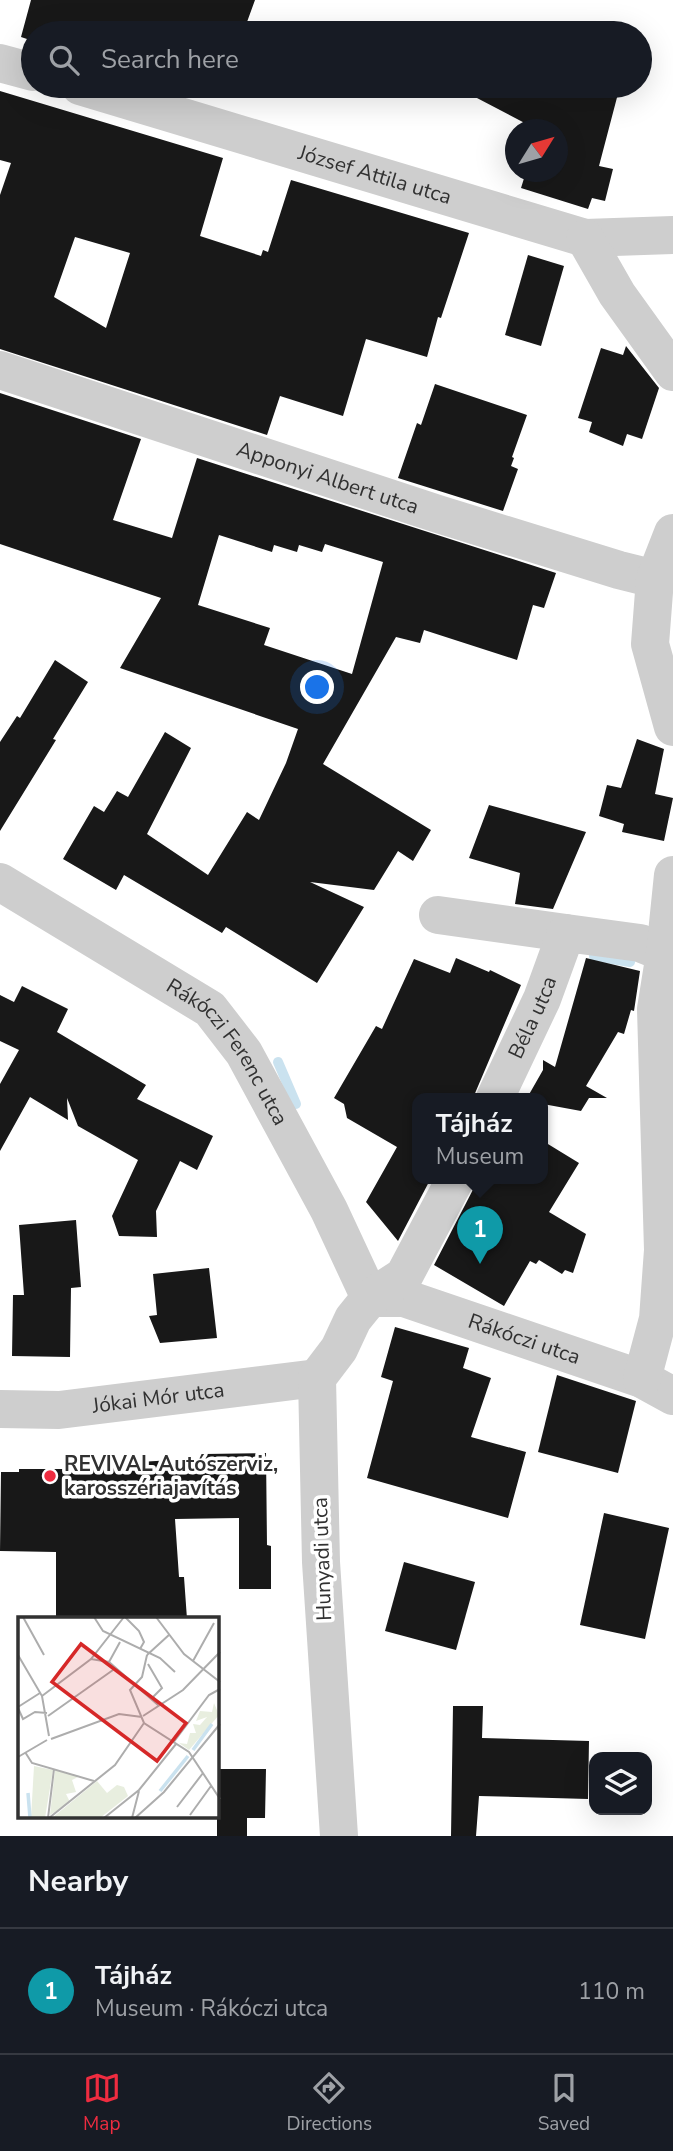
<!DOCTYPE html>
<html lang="en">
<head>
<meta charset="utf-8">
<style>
	body { margin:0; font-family:"Nunito Sans",sans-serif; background:#20242c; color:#f1f3f6 }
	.controls { position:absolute; right:21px; bottom:21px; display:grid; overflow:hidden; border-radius:14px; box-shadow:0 7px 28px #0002 }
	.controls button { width:63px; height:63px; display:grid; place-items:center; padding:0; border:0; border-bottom:2px solid #363941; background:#171b24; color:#f1f3f6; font:35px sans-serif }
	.compass { position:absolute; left:505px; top:119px; width:63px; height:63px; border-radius:50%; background:#171b24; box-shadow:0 7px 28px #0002; rotate:53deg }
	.you { position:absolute; left:318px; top:688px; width:24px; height:24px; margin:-18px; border:5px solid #fff; border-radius:50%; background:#1a73e8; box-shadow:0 0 0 10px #1a73e833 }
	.badge { display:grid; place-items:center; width:46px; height:46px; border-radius:50%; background:#ef2c40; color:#fff; font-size:23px; font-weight:700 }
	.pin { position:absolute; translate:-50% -58px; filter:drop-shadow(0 2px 4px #0008) }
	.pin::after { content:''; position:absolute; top:37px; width:24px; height:21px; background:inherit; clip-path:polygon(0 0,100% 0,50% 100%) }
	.popup { position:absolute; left:412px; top:1093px; width:136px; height:91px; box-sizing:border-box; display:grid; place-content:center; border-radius:14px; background:#171b24; filter:drop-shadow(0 2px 5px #0005); font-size:23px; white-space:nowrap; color:#9ea1a6 }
	.popup b { font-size:26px; color:#f1f3f6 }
	.popup::after { content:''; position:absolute; left:50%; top:100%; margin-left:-14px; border:14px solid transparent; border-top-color:#171b24 }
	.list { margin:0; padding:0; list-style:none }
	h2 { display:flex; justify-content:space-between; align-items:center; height:91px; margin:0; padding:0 28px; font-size:30px }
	h2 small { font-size:23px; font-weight:400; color:#9ea1a6 }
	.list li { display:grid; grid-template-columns:46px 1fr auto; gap:21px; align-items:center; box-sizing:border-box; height:126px; padding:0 28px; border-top:2px solid #363941 }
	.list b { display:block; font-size:26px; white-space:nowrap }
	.list p { margin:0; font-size:23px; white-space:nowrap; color:#9ea1a6 }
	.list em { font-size:23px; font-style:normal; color:#9ea1a6 }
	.icon { flex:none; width:38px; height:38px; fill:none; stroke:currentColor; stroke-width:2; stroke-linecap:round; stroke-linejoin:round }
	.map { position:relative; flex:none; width:673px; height:1836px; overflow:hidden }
	.search { position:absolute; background:#171b24; box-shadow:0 7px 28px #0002; left:21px; right:21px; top:21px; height:77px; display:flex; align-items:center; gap:18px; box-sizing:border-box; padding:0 24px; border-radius:38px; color:#9ea1a6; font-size:26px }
	.sheet { height:217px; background:#171b24 }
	nav { display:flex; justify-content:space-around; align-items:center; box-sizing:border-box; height:98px; border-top:2px solid #363941; background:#171b24; font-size:19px; color:#9ea1a6 }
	nav a { display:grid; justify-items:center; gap:4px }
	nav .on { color:#ef2c40 }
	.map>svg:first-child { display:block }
</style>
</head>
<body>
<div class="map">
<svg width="673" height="1836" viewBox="0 0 673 1836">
	<rect width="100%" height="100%" fill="#fff"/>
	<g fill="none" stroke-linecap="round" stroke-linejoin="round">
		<g stroke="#cae2ef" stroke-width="10">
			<path d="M 594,956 L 630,962 L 632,952"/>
			<path d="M 278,1062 L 296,1104"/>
		</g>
	</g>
	<g fill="#181818" fill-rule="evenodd">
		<path d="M 31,0 L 255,0 L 243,33 L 33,33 L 33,41 L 21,37 Z"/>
		<path d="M 454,86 L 620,86 L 599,166 L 613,169 L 605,201 L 592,198 L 588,209 L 521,188 L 526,172 L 557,172 L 557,130 L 538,130 Z"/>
		<path d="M 0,91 L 223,158 L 200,236 L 261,256 L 263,250 L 268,252 L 291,180 L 469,233 L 441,318 L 438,317 L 427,357 L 366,339 L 343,416 L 280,396 L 267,435 L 0,349 L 0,195 L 11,163 L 0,160 ZM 75,237 L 130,253 L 106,328 L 54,297 Z"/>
		<path d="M 528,255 L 564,266 L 541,346 L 505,335 Z"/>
		<path d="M 626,346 L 659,388 L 642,439 L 627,434 L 623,446 L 589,432 L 592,422 L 578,418 L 601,348 L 623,355 Z"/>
		<path d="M 435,384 L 527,415 L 512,457 L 514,458 L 511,466 L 518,469 L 503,511 L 398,478 L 417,423 L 421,425 Z"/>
		<path d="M 0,393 L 141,439 L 113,520 L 172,538 L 197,458 L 556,573 L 544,608 L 533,605 L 517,660 L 424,630 L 420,643 L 396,637 L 323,764 L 431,830 L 413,861 L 398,851 L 374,890 L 310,882 L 364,907 L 317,983 L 226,927 L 222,933 L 124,875 L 116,890 L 63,859 L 94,806 L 104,812 L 117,791 L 128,797 L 165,732 L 191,748 L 147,834 L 208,875 L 247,812 L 259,820 L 286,763 L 298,729 L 120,668 L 161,598 L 0,544 ZM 219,535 L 272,552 L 274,545 L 297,552 L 299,545 L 322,552 L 325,544 L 383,562 L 352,674 L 264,645 L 270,628 L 198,605 Z"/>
		<path d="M 55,660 L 88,682 L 53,739 L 56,740 L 0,831 L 0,742 L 17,716 L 20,718 Z"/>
		<path d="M 637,739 L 664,749 L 655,794 L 673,798 L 664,841 L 622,832 L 624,824 L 599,816 L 607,785 L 621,788 Z"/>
		<path d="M 489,805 L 586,832 L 553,909 L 515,904 L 520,873 L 469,858 Z"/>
		<path d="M 456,958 L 489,972 L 490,970 L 521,985 L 473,1098 L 417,1098 L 417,1178 L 431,1178 L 398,1241 L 366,1202 L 397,1147 L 347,1118 L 344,1104 L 334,1098 L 376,1026 L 382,1029 L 414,959 L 450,973 Z"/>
		<path d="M 586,958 L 640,971 L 634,1011 L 631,1010 L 624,1034 L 618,1032 L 586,1086 L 607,1098 L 589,1098 L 581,1111 L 543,1104 L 543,1098 L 527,1098 L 543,1070 L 543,1060 L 555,1067 Z"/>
		<path d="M 22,986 L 68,1009 L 57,1032 L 146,1085 L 137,1099 L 213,1136 L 197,1170 L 180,1161 L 156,1211 L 157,1237 L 119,1236 L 112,1216 L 138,1160 L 78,1126 L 67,1098 L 68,1120 L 30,1097 L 0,1151 L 0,1084 L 19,1050 L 0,1041 L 0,995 L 14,1002 Z"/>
		<path d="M 543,1141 L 579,1163 L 549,1212 L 586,1234 L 573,1273 L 565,1270 L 562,1274 L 539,1260 L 536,1264 L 530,1261 L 504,1306 L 434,1265 L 479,1178 L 543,1178 Z"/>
		<path d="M 76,1220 L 81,1287 L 71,1288 L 70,1357 L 12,1356 L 13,1295 L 24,1295 L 19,1225 Z"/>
		<path d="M 209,1268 L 217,1338 L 160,1343 L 149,1316 L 157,1315 L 153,1274 Z"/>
		<path d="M 395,1327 L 469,1348 L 463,1368 L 491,1378 L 471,1437 L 526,1452 L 508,1518 L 367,1478 L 393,1381 L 381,1377 Z"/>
		<path d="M 557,1375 L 636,1401 L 618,1473 L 538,1452 Z"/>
		<path d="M 266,1453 L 267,1545 L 271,1546 L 271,1589 L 239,1589 L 239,1518 L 175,1519 L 179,1577 L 184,1577 L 187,1619 L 56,1619 L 56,1552 L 0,1551 L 1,1472 L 19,1472 L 19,1469 L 107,1469 L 107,1464 L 205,1458 L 205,1454 Z"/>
		<path d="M 604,1513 L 669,1528 L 645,1639 L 580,1625 Z"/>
		<path d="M 404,1562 L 475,1582 L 456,1650 L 385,1631 Z"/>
		<path d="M 453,1706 L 483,1706 L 482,1738 L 589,1741 L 588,1799 L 479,1796 L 476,1836 L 451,1836 Z"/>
		<path d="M 217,1769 L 266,1769 L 265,1818 L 247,1818 L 247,1836 L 217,1836 Z"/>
	</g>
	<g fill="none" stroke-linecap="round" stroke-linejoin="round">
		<g stroke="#cecece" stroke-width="38">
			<path d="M 0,63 L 33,72"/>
			<path id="s1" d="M 80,86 L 585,238 L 673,235"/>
			<path d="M 585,238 L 617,294 L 673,372"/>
			<path id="s2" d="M 0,370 L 438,514 L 619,570 L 655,579"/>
			<path d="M 673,533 L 655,579 L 650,644 L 673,727"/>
			<path id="s3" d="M 0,882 L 210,1009 L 244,1053 L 329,1210 L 370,1298"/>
			<path d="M 438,915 L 566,933"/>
			<path id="s4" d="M 495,1098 L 542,999 L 566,933 L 640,943 L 665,953 L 673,954"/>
			<path id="s5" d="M 370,1298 L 404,1298 L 642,1379 L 673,1396"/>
			<path d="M 642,1379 L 658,1319 L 663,1250 L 656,1009 L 665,953 L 673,875"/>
			<path id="s6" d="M 0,1409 L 59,1410 L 317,1378"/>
			<path d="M 339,1836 L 321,1562 L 317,1378 L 339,1349 L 353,1319 L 370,1298 L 404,1276 L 456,1178"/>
		</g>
	</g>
	<circle fill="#ef2c40" stroke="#fff" stroke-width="2.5" cx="50" cy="1476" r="7"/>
	<g text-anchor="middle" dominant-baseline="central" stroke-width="7" stroke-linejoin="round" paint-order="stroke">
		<g font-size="21" fill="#313131" stroke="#fff">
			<text stroke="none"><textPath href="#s1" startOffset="308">József Attila utca</textPath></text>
			<text stroke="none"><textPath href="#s2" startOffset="345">Apponyi Albert utca</textPath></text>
			<text stroke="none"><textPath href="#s4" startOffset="89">Béla utca</textPath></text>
			<text stroke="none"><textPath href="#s3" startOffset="289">Rákóczi Ferenc utca</textPath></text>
			<text stroke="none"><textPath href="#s5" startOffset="161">Rákóczi utca</textPath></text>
			<text stroke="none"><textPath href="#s6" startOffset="159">Jókai Mór utca</textPath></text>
			<text transform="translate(322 1559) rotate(-92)">Hunyadi utca</text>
		</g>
		<g font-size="21" font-weight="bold" fill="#313131" stroke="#fff" text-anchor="start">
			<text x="64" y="1464">REVIVAL Autószerviz,<tspan x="64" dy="24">karosszériajavítás</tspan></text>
		</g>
	</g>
	<g transform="translate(18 1617)">
		<rect width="201" height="201" fill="#fff"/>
		<path d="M 196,86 L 201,98 L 171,133 L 161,126 L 169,127 L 172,116 L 178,116 L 175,107 L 182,108 L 189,100 L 178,104 L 182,94 L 194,95 ZM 16,149 L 35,153 L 27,201 L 13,201 ZM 37,153 L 62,159 L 54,163 L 58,175 L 48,177 L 52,185 L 32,198 ZM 79,164 L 89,176 L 99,168 L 106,170 L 110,179 L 82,201 L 34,201 Z" fill="#e8eedf"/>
		<path fill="none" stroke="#cae2ef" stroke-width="3.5" d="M 175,133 L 194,107M 142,174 L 170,139M 10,176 L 12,201"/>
		<path fill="none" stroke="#adadad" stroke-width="2" d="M 5,0 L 26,38M 76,0 L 85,14 L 142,41 L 157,55M 107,0 L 121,14 L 126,25 L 122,32M 138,0 L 166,37 L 202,65M 0,38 L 24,79 L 31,119M 129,38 L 124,60 L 112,73 L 126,106 L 171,135 L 202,182M 129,38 L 152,17M 73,42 L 91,45 L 140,88M 175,44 L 196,6M 91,45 L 102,25M 130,47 L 144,71 L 134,81M 24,79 L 73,42 L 106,0M 0,90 L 22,76M 0,91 L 5,102 L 17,95 L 29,96M 30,99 L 95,53M 125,99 L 165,73 L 202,35M 33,122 L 101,97 L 124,100M 155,126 L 191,78 L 202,72M 7,135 L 14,146 L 76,164M 0,140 L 29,123M 159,190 L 185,156M 172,198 L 193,169M 30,201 L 36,152M 31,201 L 97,148 L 126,106M 86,201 L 121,173 L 158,127M 114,201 L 121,174M 117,201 L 146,175 L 202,107"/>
		<path fill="#d62828" fill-opacity="0.15" stroke="#d62828" stroke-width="3.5" d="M 63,27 L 168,106 L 139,144 L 34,65 Z"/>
		<rect width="201" height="201" fill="none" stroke="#313131" stroke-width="3.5"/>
	</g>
</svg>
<div class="controls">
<button><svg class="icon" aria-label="layers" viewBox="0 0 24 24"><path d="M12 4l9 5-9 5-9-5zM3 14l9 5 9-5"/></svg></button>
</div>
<svg class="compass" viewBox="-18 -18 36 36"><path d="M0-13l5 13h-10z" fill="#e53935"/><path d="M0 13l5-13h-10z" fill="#9ea1a6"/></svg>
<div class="you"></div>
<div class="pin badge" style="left:480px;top:1264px;background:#0f9aa8">1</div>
<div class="popup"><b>Tájház</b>Museum</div>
<div class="search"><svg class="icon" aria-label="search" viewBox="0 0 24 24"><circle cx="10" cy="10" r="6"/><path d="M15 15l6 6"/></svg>Search here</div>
</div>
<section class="sheet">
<h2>Nearby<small></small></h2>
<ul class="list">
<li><span class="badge" style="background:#0f9aa8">1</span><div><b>Tájház</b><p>Museum · Rákóczi utca</p></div><em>110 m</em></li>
</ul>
</section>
<nav>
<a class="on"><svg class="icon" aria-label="map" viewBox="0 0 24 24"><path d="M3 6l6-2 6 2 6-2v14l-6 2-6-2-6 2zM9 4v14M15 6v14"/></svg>Map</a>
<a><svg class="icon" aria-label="directions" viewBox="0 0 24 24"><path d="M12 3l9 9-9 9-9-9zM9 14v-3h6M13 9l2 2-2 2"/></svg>Directions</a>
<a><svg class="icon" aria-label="saved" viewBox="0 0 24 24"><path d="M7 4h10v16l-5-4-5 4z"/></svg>Saved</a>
</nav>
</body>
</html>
